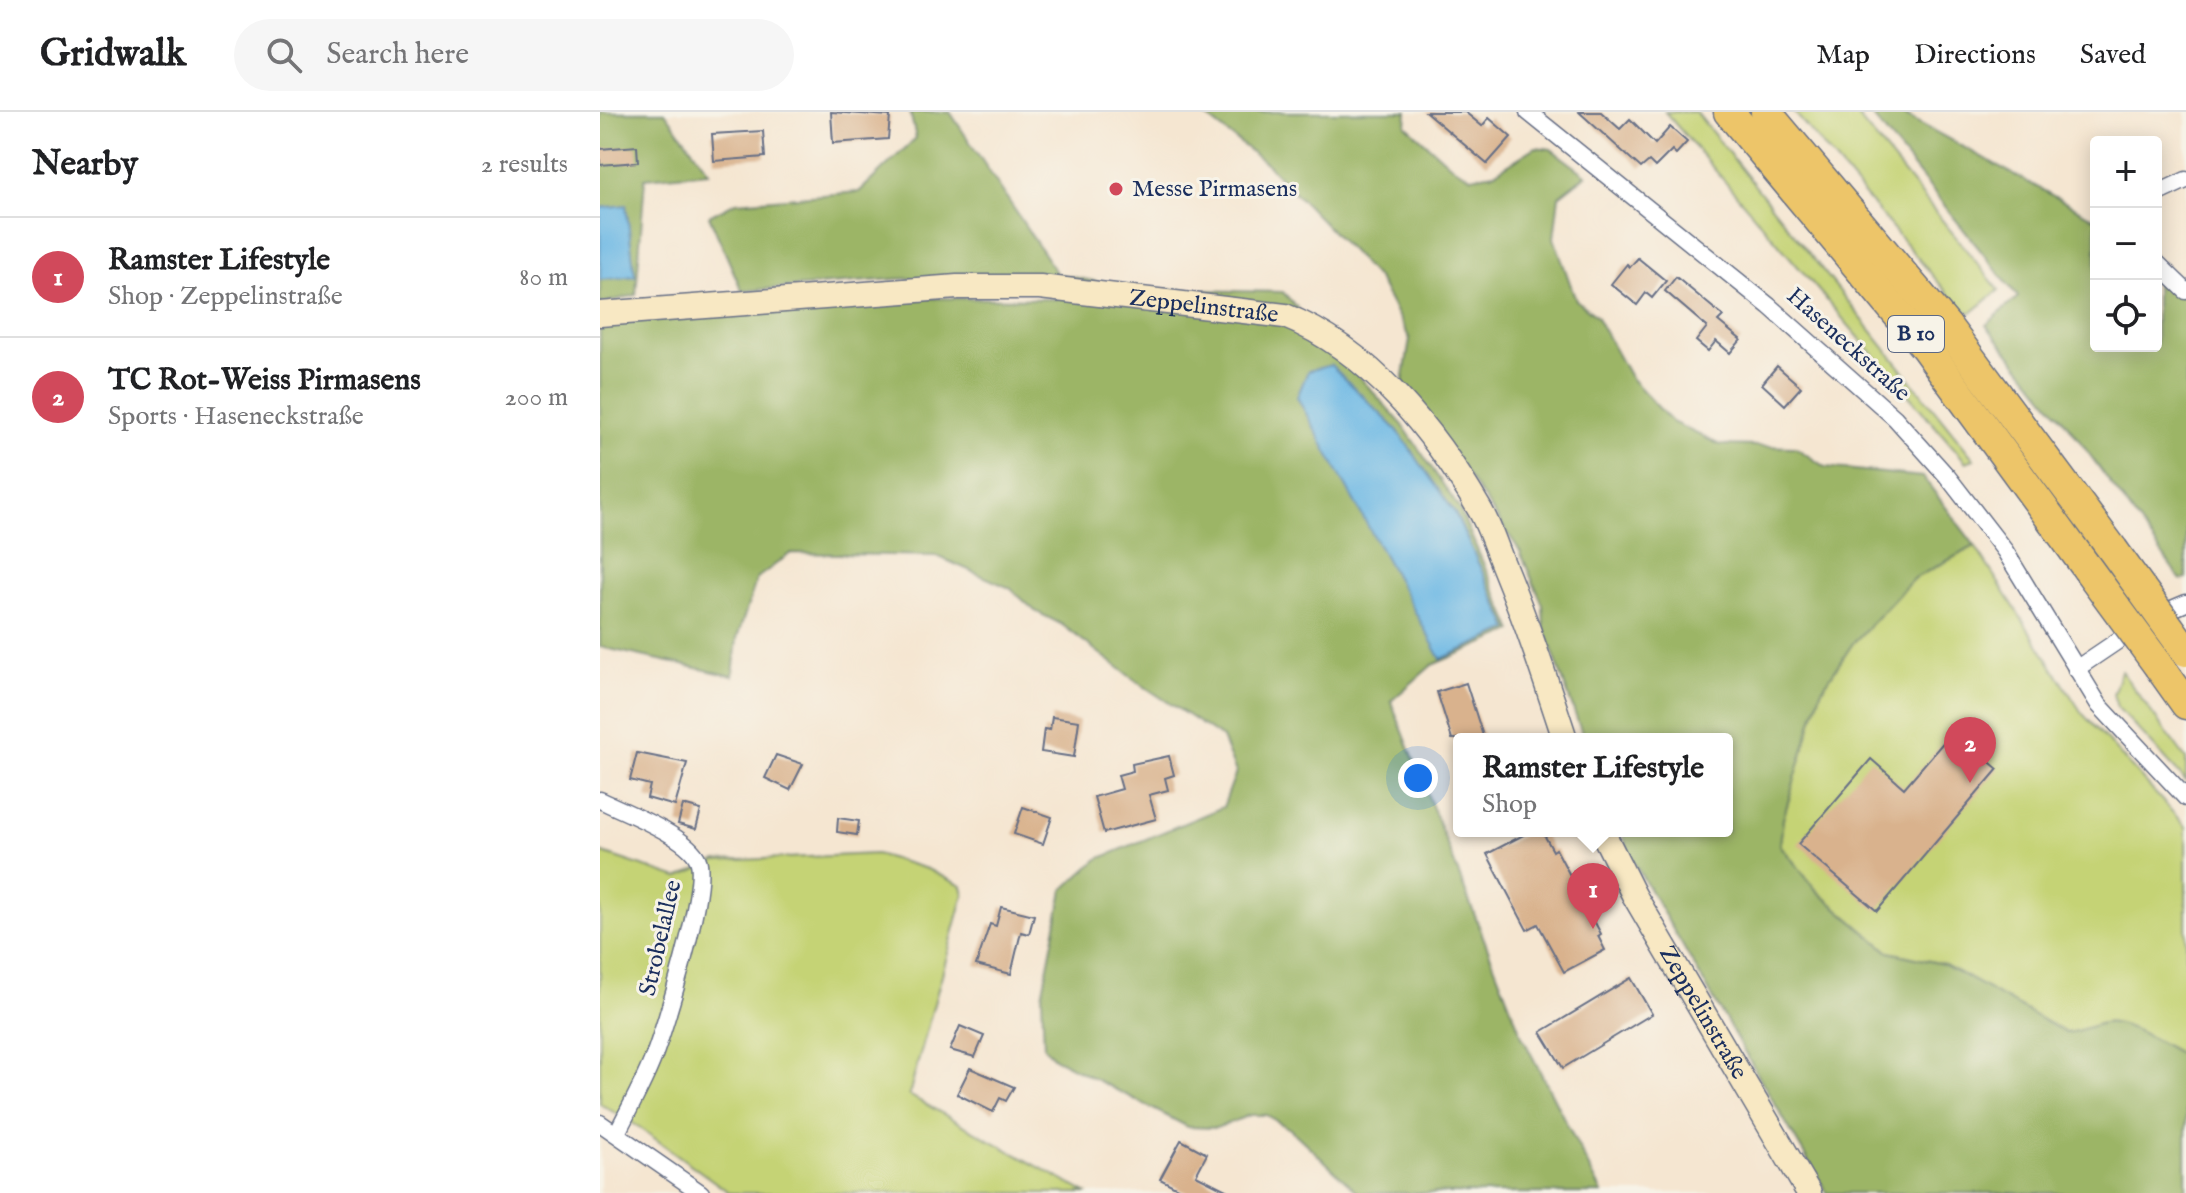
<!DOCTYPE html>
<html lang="en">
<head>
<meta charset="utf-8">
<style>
	body { margin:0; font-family:"IM FELL English",serif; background:#f6f6f6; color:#202124 }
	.controls { position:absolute; right:24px; top:24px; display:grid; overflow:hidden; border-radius:8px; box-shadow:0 4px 20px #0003 }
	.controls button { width:72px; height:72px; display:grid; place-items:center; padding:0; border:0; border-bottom:2px solid #e0e0e0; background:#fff; color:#202124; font:40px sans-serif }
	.you { position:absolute; left:818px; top:666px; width:28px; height:28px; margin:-20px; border:6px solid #fff; border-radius:50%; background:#1a73e8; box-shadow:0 0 0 12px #1a73e833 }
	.badge { display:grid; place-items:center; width:52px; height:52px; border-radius:50%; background:#d1495b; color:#fff; font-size:26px; font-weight:700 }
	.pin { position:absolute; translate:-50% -66px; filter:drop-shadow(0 2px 4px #0008) }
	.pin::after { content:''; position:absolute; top:42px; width:28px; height:24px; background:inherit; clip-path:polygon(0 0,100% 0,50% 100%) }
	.popup { position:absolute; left:853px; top:621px; width:280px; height:104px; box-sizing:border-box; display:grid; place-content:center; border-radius:8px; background:#fff; filter:drop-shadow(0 2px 6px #0005); font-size:26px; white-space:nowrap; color:#757577 }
	.popup b { font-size:30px; color:#202124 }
	.popup::after { content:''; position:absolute; left:50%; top:100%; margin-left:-16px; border:16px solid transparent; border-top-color:#fff }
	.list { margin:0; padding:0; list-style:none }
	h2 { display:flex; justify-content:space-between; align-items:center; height:104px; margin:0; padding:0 32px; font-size:34px }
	h2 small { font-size:26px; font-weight:400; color:#757577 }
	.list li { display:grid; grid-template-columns:52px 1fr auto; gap:24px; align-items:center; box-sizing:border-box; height:120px; padding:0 32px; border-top:2px solid #e0e0e0 }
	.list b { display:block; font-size:30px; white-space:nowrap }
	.list p { margin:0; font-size:26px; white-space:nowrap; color:#757577 }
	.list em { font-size:26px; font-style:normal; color:#757577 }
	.icon { flex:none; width:44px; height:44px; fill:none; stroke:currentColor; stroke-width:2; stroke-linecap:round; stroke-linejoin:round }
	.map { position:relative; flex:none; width:1586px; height:1081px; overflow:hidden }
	header { display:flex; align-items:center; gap:48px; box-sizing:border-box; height:112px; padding:0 40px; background:#fff; border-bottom:2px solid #e0e0e0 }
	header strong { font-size:38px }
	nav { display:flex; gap:44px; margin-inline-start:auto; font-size:28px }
	.search { width:560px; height:72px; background:#f6f6f6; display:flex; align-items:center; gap:20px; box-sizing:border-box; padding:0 28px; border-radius:44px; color:#757577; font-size:30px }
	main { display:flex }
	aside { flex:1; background:#fff }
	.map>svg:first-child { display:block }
</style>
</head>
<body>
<header>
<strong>Gridwalk</strong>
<div class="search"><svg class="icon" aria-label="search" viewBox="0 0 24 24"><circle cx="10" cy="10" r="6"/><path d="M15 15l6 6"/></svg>Search here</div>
<nav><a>Map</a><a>Directions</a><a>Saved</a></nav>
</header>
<main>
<aside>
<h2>Nearby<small>2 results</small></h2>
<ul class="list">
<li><span class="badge">1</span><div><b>Ramster Lifestyle</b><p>Shop · Zeppelinstraße</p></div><em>80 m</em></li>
<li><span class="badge">2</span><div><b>TC Rot-Weiss Pirmasens</b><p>Sports · Haseneckstraße</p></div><em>200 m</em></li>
</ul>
</aside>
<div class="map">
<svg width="1586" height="1081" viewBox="0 0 1586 1081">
	<rect width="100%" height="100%" fill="#f7f3e8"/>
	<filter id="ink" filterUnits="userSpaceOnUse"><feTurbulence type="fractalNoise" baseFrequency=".0125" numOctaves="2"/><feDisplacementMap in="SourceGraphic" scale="16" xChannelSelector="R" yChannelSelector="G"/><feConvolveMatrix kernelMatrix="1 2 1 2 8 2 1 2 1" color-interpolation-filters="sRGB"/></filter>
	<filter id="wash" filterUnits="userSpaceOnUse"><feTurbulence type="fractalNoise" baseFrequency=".006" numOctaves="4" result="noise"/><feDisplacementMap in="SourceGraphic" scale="32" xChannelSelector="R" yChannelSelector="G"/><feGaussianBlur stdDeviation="1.8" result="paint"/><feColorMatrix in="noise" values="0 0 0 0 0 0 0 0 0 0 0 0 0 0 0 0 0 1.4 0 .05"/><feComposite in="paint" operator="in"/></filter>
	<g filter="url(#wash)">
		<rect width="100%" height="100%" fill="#f5e6d1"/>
		<g fill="#c5d375" stroke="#70816a" stroke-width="2">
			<path d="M 1065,0 L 1096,0 L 1374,347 L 1366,350 Z"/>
			<path d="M 1194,0 L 1254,0 L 1399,178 L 1371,201 L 1361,197 Z"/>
			<path d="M 1375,434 L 1482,601 L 1586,715 L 1586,945 C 1568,935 1523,906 1503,911 C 1491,914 1480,919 1466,921 L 1343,852 L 1289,840 L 1217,779 L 1180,733 L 1183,707 L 1221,579 L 1253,531 L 1313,467 Z"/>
			<path d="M 1521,559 L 1586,647 L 1586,669 L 1517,595 L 1513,582 Z"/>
			<path d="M 0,740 L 78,766 L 116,749 L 276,742 L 327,757 L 362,774 L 364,782 L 309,983 L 486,1081 L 130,1081 L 39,1015 L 0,992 Z"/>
		</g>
		<g fill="#9cb566" stroke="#5c7262" stroke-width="2">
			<path d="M 0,0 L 65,0 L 109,60 L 45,66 L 36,183 L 0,192 Z"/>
			<path d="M 310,0 L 350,0 L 457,162 L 535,177 L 683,180 L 802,312 L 859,396 L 913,519 L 832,553 L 791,589 L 922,924 L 1002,1081 L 759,1081 L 690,1017 L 666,1003 L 650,1003 L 616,1016 L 588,1015 L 454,946 L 444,935 L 442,884 L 463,778 L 498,747 L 623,695 L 636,660 L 622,626 L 536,569 L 461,512 L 435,499 L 410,476 L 337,444 L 191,441 L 157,466 L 137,526 L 133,564 L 0,535 L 0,212 L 319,186 L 456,187 L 456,162 L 295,167 L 142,179 L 109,104 L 136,90 L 259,80 L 316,26 Z"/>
			<path d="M 594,0 L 807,0 L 806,13 L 849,52 L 871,65 L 894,61 L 936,35 L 951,37 L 986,63 L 959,84 L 954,126 L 976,188 L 996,204 L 1030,265 L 1072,310 L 1120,333 L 1195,335 L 1225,355 L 1323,365 L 1375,434 L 1313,467 L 1253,531 L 1221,579 L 1183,707 L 1180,733 L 1217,779 L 1289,840 L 1343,852 L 1466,921 C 1480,919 1490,914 1503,911 C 1523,906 1568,936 1586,945 L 1586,1081 L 1227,1081 L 1033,749 L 1021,719 L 1127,719 L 1127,627 L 984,627 L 944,515 L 943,493 L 920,439 L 803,270 L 810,227 L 778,167 L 667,52 L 604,3 Z"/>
			<path d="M 1269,0 L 1299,0 L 1496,107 L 1496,234 L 1556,234 L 1556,157 L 1586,183 L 1586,467 L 1581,468 L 1471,317 L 1386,213 L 1418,185 Z"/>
		</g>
		<g fill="#6ab7e4" stroke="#4273a1" stroke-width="2">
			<path d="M 26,93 L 35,164 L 0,168 L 0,96 Z"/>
			<path d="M 731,253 L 797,318 L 855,401 L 909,517 L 841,547 L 697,285 L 708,259 Z"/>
		</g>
		<g id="blocks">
			<g fill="#d9b28d">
				<path d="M 231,0 L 290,4 L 288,27 L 233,31 Z"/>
				<path d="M 826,0 L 865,0 L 882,14 L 889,6 L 911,25 L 887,52 Z"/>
				<path d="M 979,0 L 1001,0 L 1020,17 L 1030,7 L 1055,32 L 1070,15 L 1087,30 L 1076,42 L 1072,38 L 1055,55 L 1049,49 L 1041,56 Z"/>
				<path d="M 163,19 L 165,45 L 114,49 L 112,22 Z"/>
				<path d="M 37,34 L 38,50 L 0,53 L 0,37 Z"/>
				<path d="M 1038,146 L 1066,169 L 1052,186 L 1046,181 L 1037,193 L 1011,172 L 1027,152 L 1030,155 Z"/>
				<path d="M 1076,165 L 1123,204 L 1118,209 L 1141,228 L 1130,241 L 1116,229 L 1108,239 L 1096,229 L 1107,215 L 1065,179 Z"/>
				<path d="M 1177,254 L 1201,275 L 1185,293 L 1162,272 Z"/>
				<path d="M 866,571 L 884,627 L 852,627 L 837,580 Z"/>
				<path d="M 452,605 L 479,609 L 474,645 L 441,640 L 444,617 L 450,618 Z"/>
				<path d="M 1353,619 L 1398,657 L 1277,799 L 1198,732 L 1271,647 L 1304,676 Z"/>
				<path d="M 37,641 L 87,651 L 75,694 L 47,686 L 50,673 L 30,668 Z"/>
				<path d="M 176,643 L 203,652 L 190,678 L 165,666 Z"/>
				<path d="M 569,644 L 574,663 L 565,666 L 568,678 L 549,683 L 556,707 L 504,721 L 494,685 L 522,677 L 518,663 L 533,659 L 532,652 Z"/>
				<path d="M 83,693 L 101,698 L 96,717 L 78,712 Z"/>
				<path d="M 423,695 L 452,705 L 443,732 L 414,722 Z"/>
				<path d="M 238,706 L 259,709 L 257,723 L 237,720 Z"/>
				<path d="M 931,719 L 942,719 L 953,739 L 956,737 L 1001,822 L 998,824 L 1005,838 L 964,860 L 938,812 L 927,818 L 887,742 Z"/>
				<path d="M 401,795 L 434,803 L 429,822 L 421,820 L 411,862 L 376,853 L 390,812 L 396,814 Z"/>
				<path d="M 1031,866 L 1052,902 L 963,956 L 941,920 Z"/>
				<path d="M 360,914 L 384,924 L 375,945 L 350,938 Z"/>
				<path d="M 370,956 L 414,975 L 406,989 L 400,986 L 393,1000 L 357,982 Z"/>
				<path d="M 581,1028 L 607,1042 L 596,1063 L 632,1081 L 587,1081 L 560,1067 Z"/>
			</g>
		</g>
	</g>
	<g filter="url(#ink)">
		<use href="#blocks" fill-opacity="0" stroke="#676f86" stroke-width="2"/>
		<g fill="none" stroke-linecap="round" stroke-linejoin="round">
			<g stroke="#676f86" stroke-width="19">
				<g id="street">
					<path d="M 928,0 L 1169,194 L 1295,306 L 1347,364 L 1405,439 L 1499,593 L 1586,686"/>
					<path d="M 1556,82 L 1586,68"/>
					<path d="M 1556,150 L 1586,179"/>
					<path d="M 1476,557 L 1553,505 L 1586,491"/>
					<path d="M 0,688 C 23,699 88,724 98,748 C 109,772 64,919 52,949 C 42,974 29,997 17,1021"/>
					<path d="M 0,1011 L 101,1081"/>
				</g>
			</g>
			<g stroke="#676f86" stroke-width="27">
				<g id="secondary">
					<path id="s1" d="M 0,202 L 357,175 L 440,175 L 685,204 C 770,238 835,320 880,398 C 890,415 896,436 904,455 C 927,511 946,569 965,627"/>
					<path id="s2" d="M 1002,719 L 1034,783 L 1209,1081"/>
				</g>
			</g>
			<g stroke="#676f86" stroke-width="33">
				<g id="highway">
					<path d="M 1129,0 L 1326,236 L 1487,456"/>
					<path d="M 1166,0 L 1347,215 L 1513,438"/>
					<path d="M 1559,554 L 1586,592"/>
				</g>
			</g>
			<use href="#street" stroke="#fff" stroke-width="16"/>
			<use href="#secondary" stroke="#f8e8c3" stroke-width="24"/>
			<use href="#highway" stroke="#edc569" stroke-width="30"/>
			<g stroke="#676f86" stroke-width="33" stroke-linecap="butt">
				<g id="highway-bridge">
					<path d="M 1513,438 L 1586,539"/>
					<path d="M 1487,456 L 1559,554"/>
				</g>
			</g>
			<use href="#highway-bridge" stroke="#edc569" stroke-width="30"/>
		</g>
	</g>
	<circle fill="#d1495b" stroke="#f7f3e8" stroke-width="3" cx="516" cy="77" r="8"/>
	<g text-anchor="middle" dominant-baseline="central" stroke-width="6" stroke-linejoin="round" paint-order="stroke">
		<rect fill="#f7f3e8" stroke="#5d6a87" stroke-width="2" x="1288" y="204" width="56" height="36" rx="6"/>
		<g font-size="22" font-weight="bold" fill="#1b2f5e">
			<text x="1316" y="222">B 10</text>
		</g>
		<g font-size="24" fill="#1b2f5e" stroke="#f7f3e8" text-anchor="start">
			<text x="532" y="77">Messe Pirmasens</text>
		</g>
		<g font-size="24" fill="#1b2f5e" stroke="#f7f3e8">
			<text stroke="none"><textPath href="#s1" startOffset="606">Zeppelinstraße</textPath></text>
			<text transform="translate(1248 233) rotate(42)">Haseneckstraße</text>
			<text transform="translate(61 826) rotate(-77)">Strobelallee</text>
			<text stroke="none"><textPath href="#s2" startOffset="208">Zeppelinstraße</textPath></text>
		</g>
	</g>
</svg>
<div class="controls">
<button>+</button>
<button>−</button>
<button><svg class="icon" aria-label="locate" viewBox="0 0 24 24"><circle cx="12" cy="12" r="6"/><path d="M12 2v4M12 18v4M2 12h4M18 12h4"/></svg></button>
</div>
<div class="you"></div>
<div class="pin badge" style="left:993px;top:817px">1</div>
<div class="popup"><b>Ramster Lifestyle</b>Shop</div>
<div class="pin badge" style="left:1370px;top:671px">2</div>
</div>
</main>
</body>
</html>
